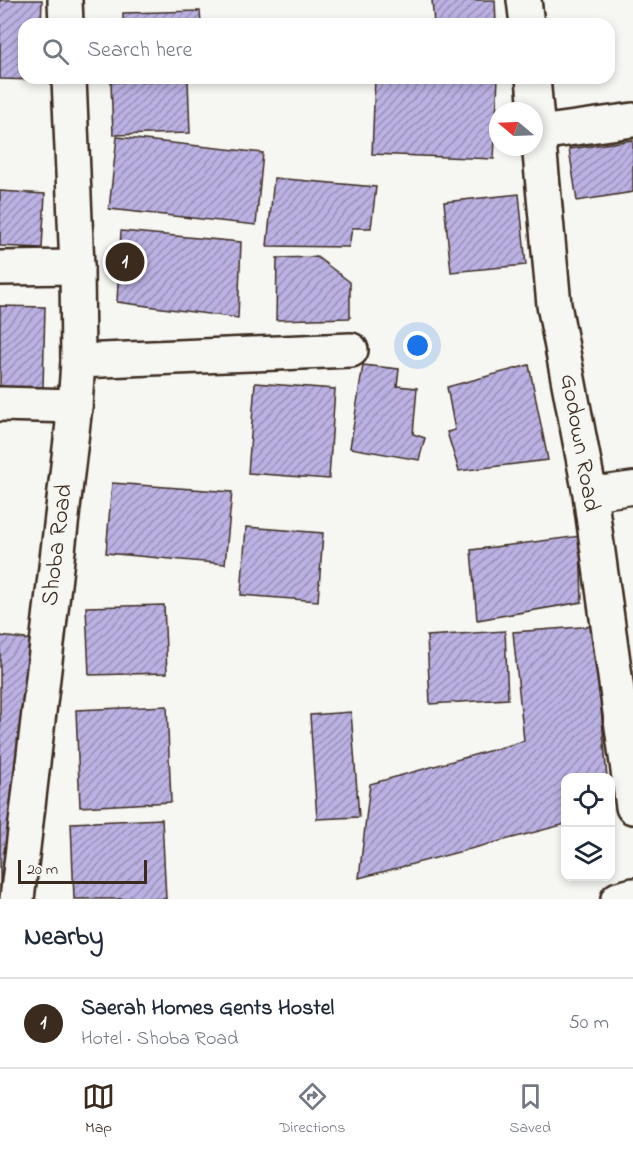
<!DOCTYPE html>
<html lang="en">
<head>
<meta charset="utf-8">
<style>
	body { margin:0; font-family:"Indie Flower",sans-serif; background:#f6f6f7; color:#1f2937 }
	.controls { position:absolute; right:18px; bottom:18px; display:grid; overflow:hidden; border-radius:12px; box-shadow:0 3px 9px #0003 }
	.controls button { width:54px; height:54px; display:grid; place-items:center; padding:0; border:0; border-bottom:2px solid #e0e1e3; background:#fff; color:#1f2937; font:30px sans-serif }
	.compass { position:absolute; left:489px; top:102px; width:54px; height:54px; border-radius:50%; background:#fff; box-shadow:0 3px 9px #0003; rotate:289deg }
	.scale { position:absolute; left:18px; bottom:15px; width:129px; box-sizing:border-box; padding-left:6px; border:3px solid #3b2a1e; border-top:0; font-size:16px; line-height:21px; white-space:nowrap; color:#3b2a1e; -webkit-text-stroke:4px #f6f6f2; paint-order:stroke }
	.you { position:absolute; left:418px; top:346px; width:21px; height:21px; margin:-15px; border:4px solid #fff; border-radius:50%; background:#1a73e8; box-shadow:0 0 0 9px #1a73e833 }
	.badge { display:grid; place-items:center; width:39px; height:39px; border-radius:50%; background:#3b2a1e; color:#fff; font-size:20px; font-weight:700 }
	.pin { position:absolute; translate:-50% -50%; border:3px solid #fff; box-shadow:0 2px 6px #0006 }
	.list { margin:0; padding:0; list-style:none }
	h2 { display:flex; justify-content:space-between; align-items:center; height:78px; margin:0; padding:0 24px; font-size:26px }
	h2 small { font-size:20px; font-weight:400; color:#747a83 }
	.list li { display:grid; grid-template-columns:39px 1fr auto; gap:18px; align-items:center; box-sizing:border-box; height:90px; padding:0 24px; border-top:2px solid #e0e1e3 }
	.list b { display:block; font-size:22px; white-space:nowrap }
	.list p { margin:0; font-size:20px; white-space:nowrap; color:#747a83 }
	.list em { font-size:20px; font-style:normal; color:#747a83 }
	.icon { flex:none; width:33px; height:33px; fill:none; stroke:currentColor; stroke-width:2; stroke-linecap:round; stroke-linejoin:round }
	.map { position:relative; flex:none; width:633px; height:899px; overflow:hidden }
	.search { position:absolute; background:#fff; box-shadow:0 3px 9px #0003; left:18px; right:18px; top:18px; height:66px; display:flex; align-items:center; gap:15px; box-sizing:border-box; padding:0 21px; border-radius:18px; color:#747a83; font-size:22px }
	.sheet { height:168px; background:#fff }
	nav { display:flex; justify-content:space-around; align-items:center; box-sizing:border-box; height:84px; border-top:2px solid #e0e1e3; background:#fff; font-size:16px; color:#747a83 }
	nav a { display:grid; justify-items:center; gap:3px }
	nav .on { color:#3b2a1e }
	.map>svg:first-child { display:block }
</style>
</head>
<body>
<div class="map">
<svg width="633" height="899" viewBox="0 0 633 899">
	<defs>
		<pattern id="building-hatch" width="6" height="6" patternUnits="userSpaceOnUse" patternTransform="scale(1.5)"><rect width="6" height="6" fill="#bbb1e3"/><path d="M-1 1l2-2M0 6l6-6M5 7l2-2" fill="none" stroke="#9990b7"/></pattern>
	</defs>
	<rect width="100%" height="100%" fill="#f6f6f2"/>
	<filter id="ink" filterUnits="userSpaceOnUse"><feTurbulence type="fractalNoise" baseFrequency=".0167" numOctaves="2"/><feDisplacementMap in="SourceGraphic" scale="12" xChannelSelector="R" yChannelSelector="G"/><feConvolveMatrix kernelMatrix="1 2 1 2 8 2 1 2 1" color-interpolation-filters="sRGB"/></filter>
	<g filter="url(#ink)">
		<g fill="url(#building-hatch)" stroke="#3b2a1e" stroke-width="1.5">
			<path d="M 0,0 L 42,0 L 41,24 L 24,24 L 24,78 L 39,78 L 39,80 L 0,79 Z"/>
			<path d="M 432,0 L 495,0 L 496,24 L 434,24 Z"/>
			<path d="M 200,11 L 201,24 L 123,24 L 123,13 Z"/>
			<path d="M 375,78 L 498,78 L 494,159 L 372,154 Z"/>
			<path d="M 188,80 L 190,133 L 113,135 L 111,82 Z"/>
			<path d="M 117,137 L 263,153 L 256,225 L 109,209 Z"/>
			<path d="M 633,140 L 633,192 L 577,201 L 569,149 Z"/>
			<path d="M 274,178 L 376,187 L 371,228 L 352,228 L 349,247 L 267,246 Z"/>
			<path d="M 0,191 L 45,194 L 42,248 L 0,246 Z"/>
			<path d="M 519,194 L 526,265 L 451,272 L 444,202 Z"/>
			<path d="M 121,231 L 241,242 L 238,318 L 117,302 Z"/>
			<path d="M 317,257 L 350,282 L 350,318 L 276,320 L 277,258 Z"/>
			<path d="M 0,306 L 45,307 L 43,388 L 0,387 Z"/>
			<path d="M 363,365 L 399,369 L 397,386 L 417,388 L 413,434 L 425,438 L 419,460 L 350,448 Z"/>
			<path d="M 529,365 L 548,460 L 459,471 L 447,432 L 455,430 L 447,387 Z"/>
			<path d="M 255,383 L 335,389 L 329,479 L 248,473 Z"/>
			<path d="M 112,483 L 232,492 L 225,564 L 106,553 Z"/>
			<path d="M 246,527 L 323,533 L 318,601 L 241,595 Z"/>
			<path d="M 580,536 L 582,602 L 477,620 L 471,550 Z"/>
			<path d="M 164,605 L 167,673 L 89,675 L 86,607 Z"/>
			<path d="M 594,626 L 607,778 L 566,778 L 566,824 L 359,878 L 370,784 L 524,741 L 513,632 Z"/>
			<path d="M 505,631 L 508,699 L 430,704 L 427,636 Z"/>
			<path d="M 0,636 L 33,640 L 4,895 L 0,895 Z"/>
			<path d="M 167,706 L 171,802 L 80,807 L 76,710 Z"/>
			<path d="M 351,712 L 359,817 L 317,819 L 310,715 Z"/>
			<path d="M 162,819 L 166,899 L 74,899 L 71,823 Z"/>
		</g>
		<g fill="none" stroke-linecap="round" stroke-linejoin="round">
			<g stroke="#3b2a1e" stroke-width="36">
				<path id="pedestrian" d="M 590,494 L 633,488"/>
			</g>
			<g stroke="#3b2a1e" stroke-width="38">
				<g id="minor">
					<path d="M 65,0 L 66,24"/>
					<path d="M 524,0 L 527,24"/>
					<path d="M 69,78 L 77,267"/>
					<path d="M 533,78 L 554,305 L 590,494 L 633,807"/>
					<path d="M 539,133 L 633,120"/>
					<path d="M 0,268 L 77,267 L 78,361 L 75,406 L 17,899"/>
					<path d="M 78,361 L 351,350"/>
					<path d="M 0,404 L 75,406"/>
				</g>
			</g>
			<g stroke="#3b2a1e" stroke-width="38">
				<path id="secondary" d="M 618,899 L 633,895"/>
			</g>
			<use href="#pedestrian" stroke="#f6f6f2" stroke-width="32"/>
			<use href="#minor" stroke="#f6f6f2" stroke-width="33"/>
			<use href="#secondary" stroke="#f6f6f2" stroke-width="33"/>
		</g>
	</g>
	<g text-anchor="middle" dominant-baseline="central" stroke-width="6" stroke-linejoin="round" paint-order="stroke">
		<g font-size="24" fill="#3b2a1e" stroke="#f6f6f2">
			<text transform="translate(579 443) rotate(80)">Godown Road</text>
			<text transform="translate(58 545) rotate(-83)">Shoba Road</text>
		</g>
	</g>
</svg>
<div class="controls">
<button><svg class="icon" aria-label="locate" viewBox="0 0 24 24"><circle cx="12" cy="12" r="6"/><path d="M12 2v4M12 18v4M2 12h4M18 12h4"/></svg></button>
<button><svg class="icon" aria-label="layers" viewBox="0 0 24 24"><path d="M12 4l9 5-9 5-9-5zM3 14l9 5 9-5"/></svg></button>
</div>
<svg class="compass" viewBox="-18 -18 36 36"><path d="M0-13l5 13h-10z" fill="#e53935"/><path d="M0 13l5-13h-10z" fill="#747a83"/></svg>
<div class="scale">20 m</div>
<div class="you"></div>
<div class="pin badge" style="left:125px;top:262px">1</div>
<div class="search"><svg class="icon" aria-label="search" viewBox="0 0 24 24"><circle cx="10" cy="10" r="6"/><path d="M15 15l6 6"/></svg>Search here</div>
</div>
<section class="sheet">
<h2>Nearby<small></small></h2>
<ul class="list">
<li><span class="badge">1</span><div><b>Saerah Homes Gents Hostel</b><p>Hotel · Shoba Road</p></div><em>50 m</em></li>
</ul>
</section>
<nav>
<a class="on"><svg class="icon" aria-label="map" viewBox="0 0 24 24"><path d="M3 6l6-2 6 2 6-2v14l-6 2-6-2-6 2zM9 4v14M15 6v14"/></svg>Map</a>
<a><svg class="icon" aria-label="directions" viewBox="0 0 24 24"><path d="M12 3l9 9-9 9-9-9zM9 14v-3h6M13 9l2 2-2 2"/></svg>Directions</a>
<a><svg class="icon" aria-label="saved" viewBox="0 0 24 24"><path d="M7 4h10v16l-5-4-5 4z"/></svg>Saved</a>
</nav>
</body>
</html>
